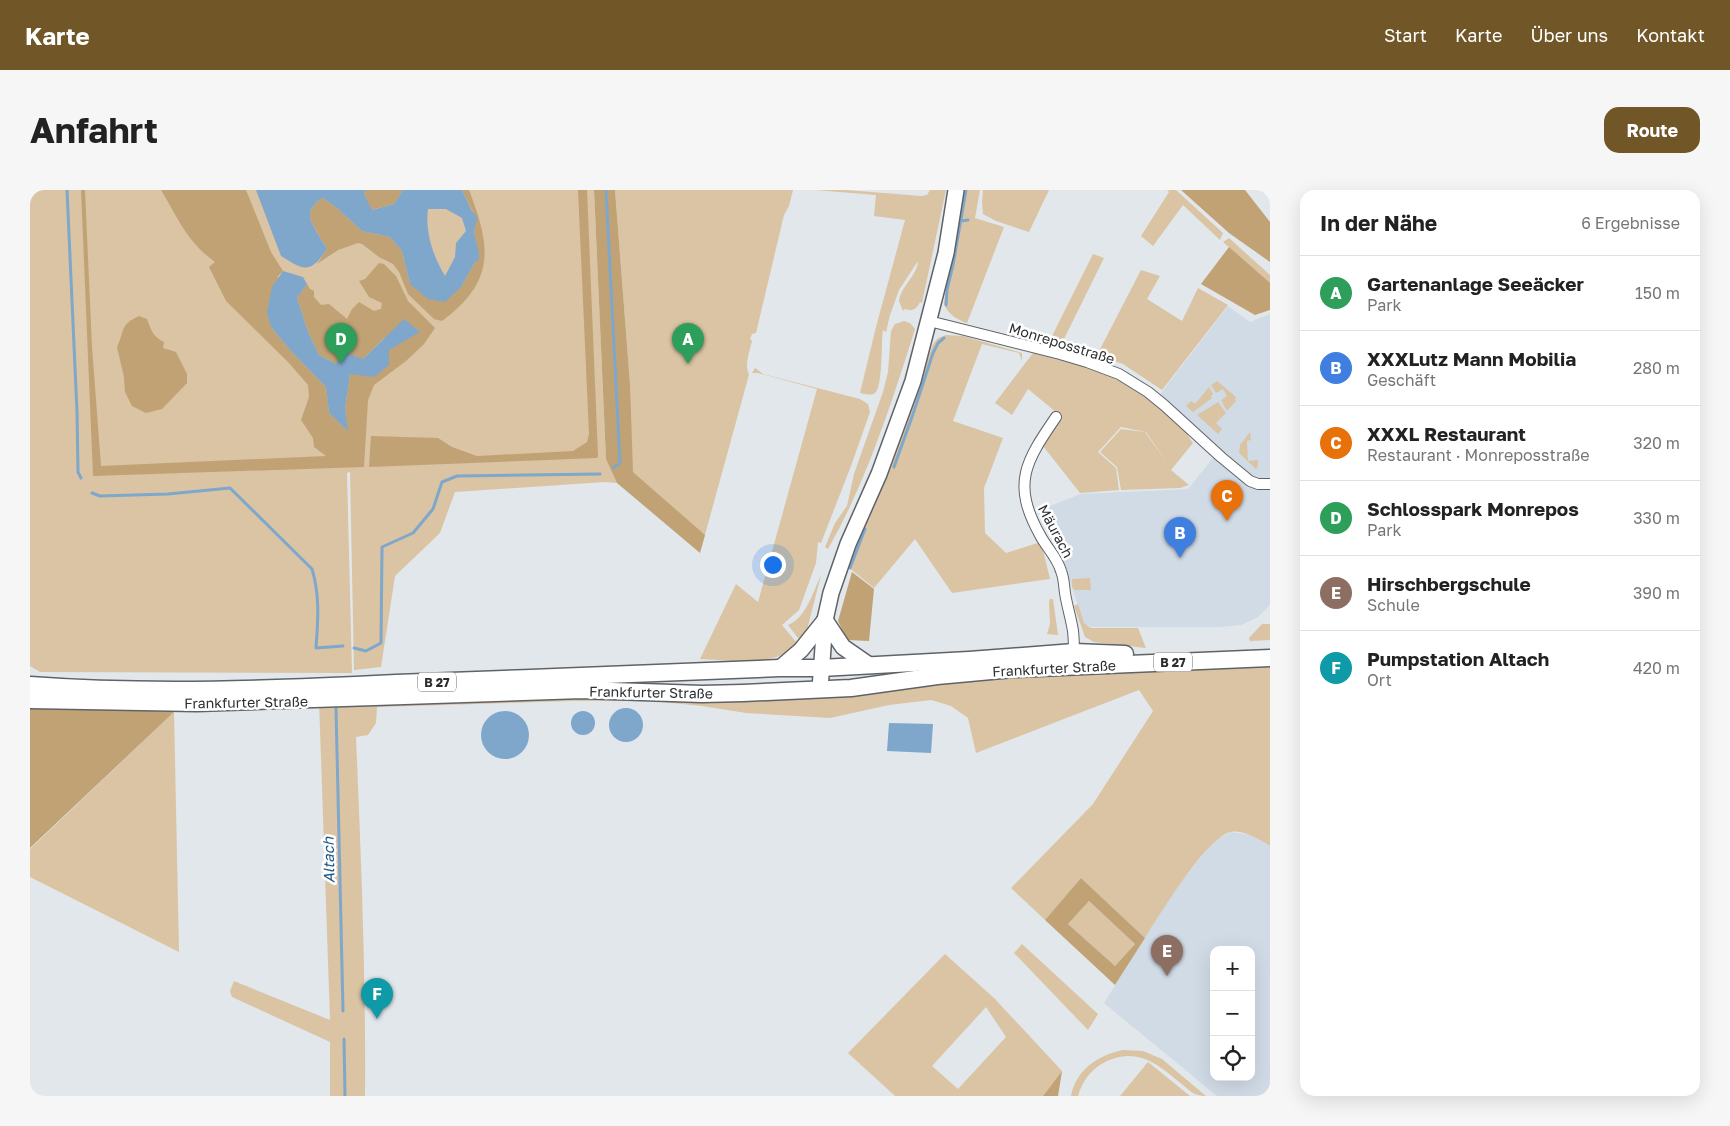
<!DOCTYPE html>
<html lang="de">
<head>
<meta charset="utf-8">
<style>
	body { margin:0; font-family:"Golos Text",sans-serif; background:#f6f6f6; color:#222 }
	.controls { position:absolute; right:15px; bottom:15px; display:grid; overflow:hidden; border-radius:10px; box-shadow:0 5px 20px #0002 }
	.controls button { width:45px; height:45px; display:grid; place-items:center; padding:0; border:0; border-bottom:1px solid #e0e0e0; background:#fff; color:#222; font:25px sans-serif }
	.you { position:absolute; left:742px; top:374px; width:18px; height:18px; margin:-12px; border:4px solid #fff; border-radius:50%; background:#1a73e8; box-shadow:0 0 0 8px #1a73e833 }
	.badge { display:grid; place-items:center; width:32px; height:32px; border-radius:50%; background:#715628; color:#fff; font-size:16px; font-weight:700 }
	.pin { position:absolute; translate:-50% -41px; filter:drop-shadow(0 1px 2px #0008) }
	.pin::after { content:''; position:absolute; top:26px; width:18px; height:15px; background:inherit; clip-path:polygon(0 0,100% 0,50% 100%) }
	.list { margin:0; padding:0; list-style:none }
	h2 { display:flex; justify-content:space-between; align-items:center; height:65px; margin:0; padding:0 20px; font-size:21px }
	h2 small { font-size:16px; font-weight:400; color:#767676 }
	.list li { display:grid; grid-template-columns:32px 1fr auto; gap:15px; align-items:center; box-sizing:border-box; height:75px; padding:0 20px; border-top:1px solid #e0e0e0 }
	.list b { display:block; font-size:19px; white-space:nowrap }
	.list p { margin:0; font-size:16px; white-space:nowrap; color:#767676 }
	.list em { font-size:16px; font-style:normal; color:#767676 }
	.icon { flex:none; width:28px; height:28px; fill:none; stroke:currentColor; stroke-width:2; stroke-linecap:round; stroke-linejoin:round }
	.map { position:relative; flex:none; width:1240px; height:906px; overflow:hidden; border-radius:15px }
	header { display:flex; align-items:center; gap:30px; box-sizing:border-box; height:70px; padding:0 25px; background:#715628; color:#fff }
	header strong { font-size:24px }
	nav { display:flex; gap:28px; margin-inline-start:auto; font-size:18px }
	.intro { display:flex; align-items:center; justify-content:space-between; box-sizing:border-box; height:120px; padding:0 30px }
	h1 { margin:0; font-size:35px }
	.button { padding:12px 22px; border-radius:15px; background:#715628; color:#fff; font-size:18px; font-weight:700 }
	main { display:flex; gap:30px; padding:0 30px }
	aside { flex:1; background:#fff; border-radius:15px; box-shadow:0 5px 20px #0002 }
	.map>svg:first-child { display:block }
</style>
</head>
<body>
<header>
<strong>Karte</strong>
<nav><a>Start</a><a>Karte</a><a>Über uns</a><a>Kontakt</a></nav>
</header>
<div class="intro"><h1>Anfahrt</h1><a class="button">Route</a></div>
<main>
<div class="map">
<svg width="1240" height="906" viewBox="0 0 1240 906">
	<rect width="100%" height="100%" fill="#e2e7eb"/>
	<g fill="#d1dbe6" fill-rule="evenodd">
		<path d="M 1198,116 L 1220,132 L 1240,124 L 1240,415 L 1228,427 L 1211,435 L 1190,437 L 1061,437 L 1054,433 L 1032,368 L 1008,321 L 1050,304 L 1158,299 L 1188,262 L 1128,207 Z"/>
		<path d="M 1201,642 L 1221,645 L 1240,656 L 1240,906 L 1187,906 L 1074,813 L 1147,697 L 1184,651 ZM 1184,760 L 1221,760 L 1221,887 L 1184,887 Z"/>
	</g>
	<g fill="#dac4a3" fill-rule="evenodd">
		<path d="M 0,0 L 564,0 L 576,268 L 587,293 L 575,292 L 425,302 L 410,343 L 365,386 L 351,477 L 324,480 L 320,282 L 317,283 L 322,483 L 10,482 L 0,476 Z"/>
		<path d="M 585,0 L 763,0 L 759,16 L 754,25 L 726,143 L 722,144 L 720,149 L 722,151 C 720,160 714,176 719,184 L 717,192 L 670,363 L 674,345 L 603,282 L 600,258 L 600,194 Z"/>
		<path d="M 785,0 L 816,0 L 891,6 L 897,5 L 900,0 L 916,0 L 892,113 L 890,112 C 887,119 882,122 875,119 L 873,121 L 869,111 C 871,96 887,86 888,71 L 869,100 L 860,125 L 856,142 L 853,140 C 851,151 853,197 845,203 C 841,206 835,204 830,203 L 846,137 L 875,30 L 844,26 L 846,5 Z"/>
		<path d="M 934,0 L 950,0 L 945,28 L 974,37 L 937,133 C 927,130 915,122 914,112 Z"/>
		<path d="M 953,0 L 1019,0 L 999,42 L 966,31 L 953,24 L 952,12 Z"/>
		<path d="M 1137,0 L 1146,0 L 1193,43 L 1190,50 L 1153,15 L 1123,56 L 1111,46 L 1139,2 Z"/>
		<path d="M 1199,48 L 1240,85 L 1240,94 L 1193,52 Z"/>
		<path d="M 1063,64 L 1074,68 L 1030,157 L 1018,154 Z"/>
		<path d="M 1111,80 L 1130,86 L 1117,109 L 1152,131 L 1168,98 L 1198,115 L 1132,200 L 1093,174 L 1067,165 Z"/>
		<path d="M 874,131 L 880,133 L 885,139 C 861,215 837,290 798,359 L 795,357 L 805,333 L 817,316 L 824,284 L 853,202 L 858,182 L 861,141 L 865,134 Z"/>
		<path d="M 916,145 L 933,146 L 992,163 L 992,171 L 989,163 L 952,154 L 923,231 L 973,248 L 954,298 L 955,343 L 976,363 L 1011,352 L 1020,389 L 922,403 L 885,349 L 844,398 L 817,376 L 868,253 L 903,154 L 908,148 Z"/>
		<path d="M 1003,163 L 1071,181 L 1115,205 L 1147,230 L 1163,253 L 1141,280 L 1159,295 L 1150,298 L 1091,300 L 1087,277 L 1070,262 L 1091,239 L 1115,242 L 1138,274 L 1116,242 L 1091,237 L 1068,262 L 1086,278 L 1089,300 L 1050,303 L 1013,256 L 1032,227 L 998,199 L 982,225 L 965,213 Z"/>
		<path d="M 725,178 L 733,184 L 830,209 L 838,214 L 840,222 L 821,276 L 791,353 L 788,352 L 786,373 L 769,420 L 752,435 L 767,453 C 751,478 696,470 670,469 L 706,394 L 728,412 L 787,199 L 728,183 L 722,183 Z"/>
		<path d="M 1187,191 L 1206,207 L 1205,209 L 1206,211 L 1197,221 L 1191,210 L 1197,206 L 1193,199 L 1186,203 L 1181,195 Z"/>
		<path d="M 1179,197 L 1183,204 L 1181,206 L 1182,208 L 1163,222 L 1156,216 L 1161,211 L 1165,214 Z"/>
		<path d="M 1188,212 L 1196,223 L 1186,233 L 1192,239 L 1188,244 L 1167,225 Z"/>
		<path d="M 1220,242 L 1221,250 L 1217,251 L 1218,271 L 1228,270 L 1228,276 L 1226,279 L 1209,263 L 1210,255 Z"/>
		<path d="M 791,385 L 774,452 L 768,448 L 758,435 C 776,428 783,402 791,385 Z"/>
		<path d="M 1060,388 L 1061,400 L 1045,400 L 1042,397 L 1042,389 Z"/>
		<path d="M 1020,409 L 1023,409 L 1028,445 L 1017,444 L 1020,434 L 1019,412 Z"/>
		<path d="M 1048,414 L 1054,433 L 1061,438 L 1108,438 L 1116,458 L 1064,452 L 1055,447 L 1044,416 Z"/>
		<path d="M 1232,434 L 1240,434 L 1240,450 L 1220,451 L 1219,448 Z"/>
		<path d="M 1240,468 L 1240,656 C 1230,650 1213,639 1201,642 C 1177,646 1129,726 1115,748 L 1051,688 L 1015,730 L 981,698 L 1063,614 L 1123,521 L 1109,500 L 946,563 L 938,528 L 921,516 L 901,510 L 859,515 L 800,528 L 716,523 L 672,516 L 621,511 L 543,511 L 347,517 L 346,533 L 338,545 L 326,547 C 331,667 336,786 335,906 L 300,906 L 300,852 L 202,807 L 200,801 L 204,791 L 300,830 L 289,510 L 628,502 Z"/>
		<path d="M 144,522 L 149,762 L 0,687 L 0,659 Z"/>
		<path d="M 1059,711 L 1105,754 L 1085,776 L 1038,734 Z"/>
		<path d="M 992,754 L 1068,824 L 1058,840 L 984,763 Z"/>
		<path d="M 915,764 L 964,808 L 1032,881 L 1013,906 L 865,906 L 818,863 ZM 956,817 L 976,847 L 928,899 L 902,876 Z"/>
		<path d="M 1093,860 L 1113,861 L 1132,869 L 1176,906 C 1165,906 1161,902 1153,895 C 1128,875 1110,857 1077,871 C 1062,878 1052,891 1048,906 L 1041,906 C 1046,879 1069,865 1093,860 Z"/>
		<path d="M 1118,872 L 1160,906 L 1090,906 Z"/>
	</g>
	<g fill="#c0a275" fill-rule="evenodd">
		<path d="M 51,0 L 55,0 L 62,157 L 71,276 L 296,266 L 284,257 L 283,248 L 271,230 L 279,207 L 278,195 L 259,173 L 196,111 L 179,77 L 185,72 C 157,52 148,28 131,0 L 216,0 L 241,62 L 253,81 L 248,86 L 241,137 L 261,161 L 296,197 L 299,223 L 317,240 L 315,219 L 320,184 L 389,141 L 354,148 L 333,169 L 306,174 L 289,165 L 278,142 L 267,108 L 277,94 L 280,99 L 284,101 L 284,107 L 291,115 L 299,114 L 317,129 L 322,119 L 329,112 L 344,121 L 351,119 L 352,113 L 339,107 L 329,91 L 335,89 L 349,73 L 354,74 L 366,86 L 378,111 L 405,138 L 394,154 L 376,171 L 344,195 L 338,210 L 334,277 L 63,286 Z"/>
		<path d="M 336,0 L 373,0 L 364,14 L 341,20 L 334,4 Z"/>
		<path d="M 432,0 L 439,0 C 461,57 466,91 412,131 L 404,129 L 378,104 L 369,82 L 363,74 L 349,67 L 332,54 L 328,53 L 308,60 L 287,74 L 297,59 C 293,52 281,33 280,27 C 279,19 286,11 293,8 L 307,18 L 332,41 L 360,47 L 372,61 L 380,94 L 431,97 L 445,72 L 444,24 Z"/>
		<path d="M 548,0 L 557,0 L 568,266 L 567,268 L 339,277 L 341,246 L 408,248 L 422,257 L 447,266 L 543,261 L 557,252 L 559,244 Z"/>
		<path d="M 564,0 L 585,0 L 600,194 L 603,282 L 675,345 L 670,363 L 587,293 L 576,269 Z"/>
		<path d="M 1151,0 L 1215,0 L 1240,32 L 1240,72 L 1199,43 Z"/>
		<path d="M 1199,57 L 1240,93 L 1240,120 L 1225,125 L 1171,94 Z"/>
		<path d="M 109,126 L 117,129 C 121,140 123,147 134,152 L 133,158 L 146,162 L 157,184 L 157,193 L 132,219 L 116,223 L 102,216 L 95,202 L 94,187 L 87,157 C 95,141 89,135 109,126 Z"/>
		<path d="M 822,382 L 844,399 L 839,451 L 817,450 L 808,431 Z"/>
		<path d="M 0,516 L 144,522 L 0,658 Z"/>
		<path d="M 1051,688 L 1115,748 L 1085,795 L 1015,730 ZM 1059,711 L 1105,754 L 1085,776 L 1038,734 Z"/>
		<path d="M 1032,881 L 1028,906 L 1013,906 Z"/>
	</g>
	<g fill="#7fa7cc" fill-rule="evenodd">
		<path d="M 226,0 L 336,0 L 334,4 L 342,20 L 364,14 L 373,0 L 432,0 L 442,21 L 448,28 C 439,47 450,53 449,69 L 445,72 L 431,97 L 415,112 L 398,109 L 380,94 L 372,61 L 360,47 L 332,41 L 307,18 L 293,8 C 286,11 279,19 280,27 C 281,34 293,52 297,59 C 280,84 275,81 251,66 ZM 398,19 L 416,19 L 432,28 L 436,41 L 426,53 L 425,67 L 415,86 C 403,66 395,42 398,19 Z"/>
		<path d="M 253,81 L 273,87 L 277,94 L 267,108 L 278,142 L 289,165 L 306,174 L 314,162 L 333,169 L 374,129 L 390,142 L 359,160 L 359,175 L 344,187 L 320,184 L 315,219 L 318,241 L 299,223 L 296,197 L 261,161 L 241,137 L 237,122 L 242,97 Z"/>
		<circle cx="596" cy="535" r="17"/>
		<circle cx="553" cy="533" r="12"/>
		<circle cx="475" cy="545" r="24"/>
		<path d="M 859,533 L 903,534 L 901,563 L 857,561 Z"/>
	</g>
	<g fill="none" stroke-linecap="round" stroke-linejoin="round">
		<g stroke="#7fa7cc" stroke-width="3">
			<path d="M 37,0 L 47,222 L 48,282 L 51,288"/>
			<path d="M 576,0 L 590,273 L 583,278"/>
			<path d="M 931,31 L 938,30"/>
			<path d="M 916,115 L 917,100 L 923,75 L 936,0"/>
			<path d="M 864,277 L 883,224 L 903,163 L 908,153 L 914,148"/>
			<path d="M 62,303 L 70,306 L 138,304 L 200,298 L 282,379 C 290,405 288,431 286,458 L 313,456"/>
			<path d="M 820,378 L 835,339"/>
			<path d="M 324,458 L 336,461 L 351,453 L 352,357 L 383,343 L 403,319 L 412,292 L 427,286 L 570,284"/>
			<path d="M 306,518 L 313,821"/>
			<path d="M 314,849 L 315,906"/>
		</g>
		<g stroke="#5f6367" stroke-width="12">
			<g id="street">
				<path d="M 899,131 L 1030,164 L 1057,172 L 1089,184 L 1118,202 L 1134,215 L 1191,267 L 1220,291 L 1228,294 L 1240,294"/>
				<path d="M 1026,227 C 996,271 981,293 1010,345 C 1016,357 1027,367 1031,381 C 1034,388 1034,396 1035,403 C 1037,416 1041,428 1043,441 C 1044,449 1044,458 1044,467"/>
			</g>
		</g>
		<g stroke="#5f6367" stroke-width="18">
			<g id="secondary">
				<path d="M 795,430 L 813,457 L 839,475"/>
				<path d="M 750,478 L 771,460 L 795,430"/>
				<path d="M 790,499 L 795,430 L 801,403 L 818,354 L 849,284 L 883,191 L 916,63 L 926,0"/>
			</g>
		</g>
		<g stroke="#5f6367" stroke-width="19">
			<g id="primary">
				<path d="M 0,495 C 122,504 244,499 366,493 C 494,488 622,484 750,478 L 791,478 L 939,470 L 1044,462 L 1095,464"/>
				<path d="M 0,510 L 167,513 L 552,500 L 672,504 L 713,503 L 821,498 L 907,486 L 983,479 L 1240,468"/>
			</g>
		</g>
		<use href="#street" stroke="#fff" stroke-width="10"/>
		<use href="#secondary" stroke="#fff" stroke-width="15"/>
		<use href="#primary" stroke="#fff" stroke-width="16"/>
	</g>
	<g text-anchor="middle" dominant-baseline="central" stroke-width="5" stroke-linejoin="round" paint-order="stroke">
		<g fill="#fff" stroke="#6b6d6e" stroke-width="1">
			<rect x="1124" y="462.5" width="38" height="19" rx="4"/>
			<rect x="388" y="482.5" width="38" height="19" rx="4"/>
		</g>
		<g font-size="12" font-weight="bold" fill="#2c2e30">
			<text x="1143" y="472">B 27</text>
			<text x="407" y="492">B 27</text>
		</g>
		<g font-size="14" fill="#2c2e30" stroke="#fff">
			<text transform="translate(1032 153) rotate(17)">Monreposstraße</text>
			<text transform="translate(1026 341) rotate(62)">Mäurach</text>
			<text transform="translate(1024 478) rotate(-3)">Frankfurter Straße</text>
			<text transform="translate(621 502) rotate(1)">Frankfurter Straße</text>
			<text transform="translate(216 512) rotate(-1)">Frankfurter Straße</text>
		</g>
		<g font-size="15" font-style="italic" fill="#1e5a8b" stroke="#fff">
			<text transform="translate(298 670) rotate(-91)">Altach</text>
		</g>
	</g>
</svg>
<div class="controls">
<button>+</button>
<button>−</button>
<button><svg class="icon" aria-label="locate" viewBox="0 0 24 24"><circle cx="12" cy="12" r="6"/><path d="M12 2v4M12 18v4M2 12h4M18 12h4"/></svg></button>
</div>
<div class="you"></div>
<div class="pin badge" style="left:658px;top:174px;background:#2e9e5b">A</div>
<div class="pin badge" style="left:1150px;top:368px;background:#3f7fe0">B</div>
<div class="pin badge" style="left:1197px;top:331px;background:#e8710a">C</div>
<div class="pin badge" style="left:311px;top:174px;background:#2e9e5b">D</div>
<div class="pin badge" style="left:1137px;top:786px;background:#8d6e63">E</div>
<div class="pin badge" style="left:347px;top:829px;background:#0f9aa8">F</div>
</div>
<aside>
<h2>In der Nähe<small>6 Ergebnisse</small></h2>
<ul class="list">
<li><span class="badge" style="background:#2e9e5b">A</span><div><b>Gartenanlage Seeäcker</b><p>Park</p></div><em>150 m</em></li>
<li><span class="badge" style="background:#3f7fe0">B</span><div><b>XXXLutz Mann Mobilia</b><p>Geschäft</p></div><em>280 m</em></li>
<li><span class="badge" style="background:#e8710a">C</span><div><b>XXXL Restaurant</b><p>Restaurant · Monreposstraße</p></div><em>320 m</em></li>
<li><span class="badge" style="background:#2e9e5b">D</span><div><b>Schlosspark Monrepos</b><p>Park</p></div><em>330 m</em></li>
<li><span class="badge" style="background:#8d6e63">E</span><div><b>Hirschbergschule</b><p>Schule</p></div><em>390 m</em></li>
<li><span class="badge" style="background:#0f9aa8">F</span><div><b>Pumpstation Altach</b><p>Ort</p></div><em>420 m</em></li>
</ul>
</aside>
</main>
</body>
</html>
